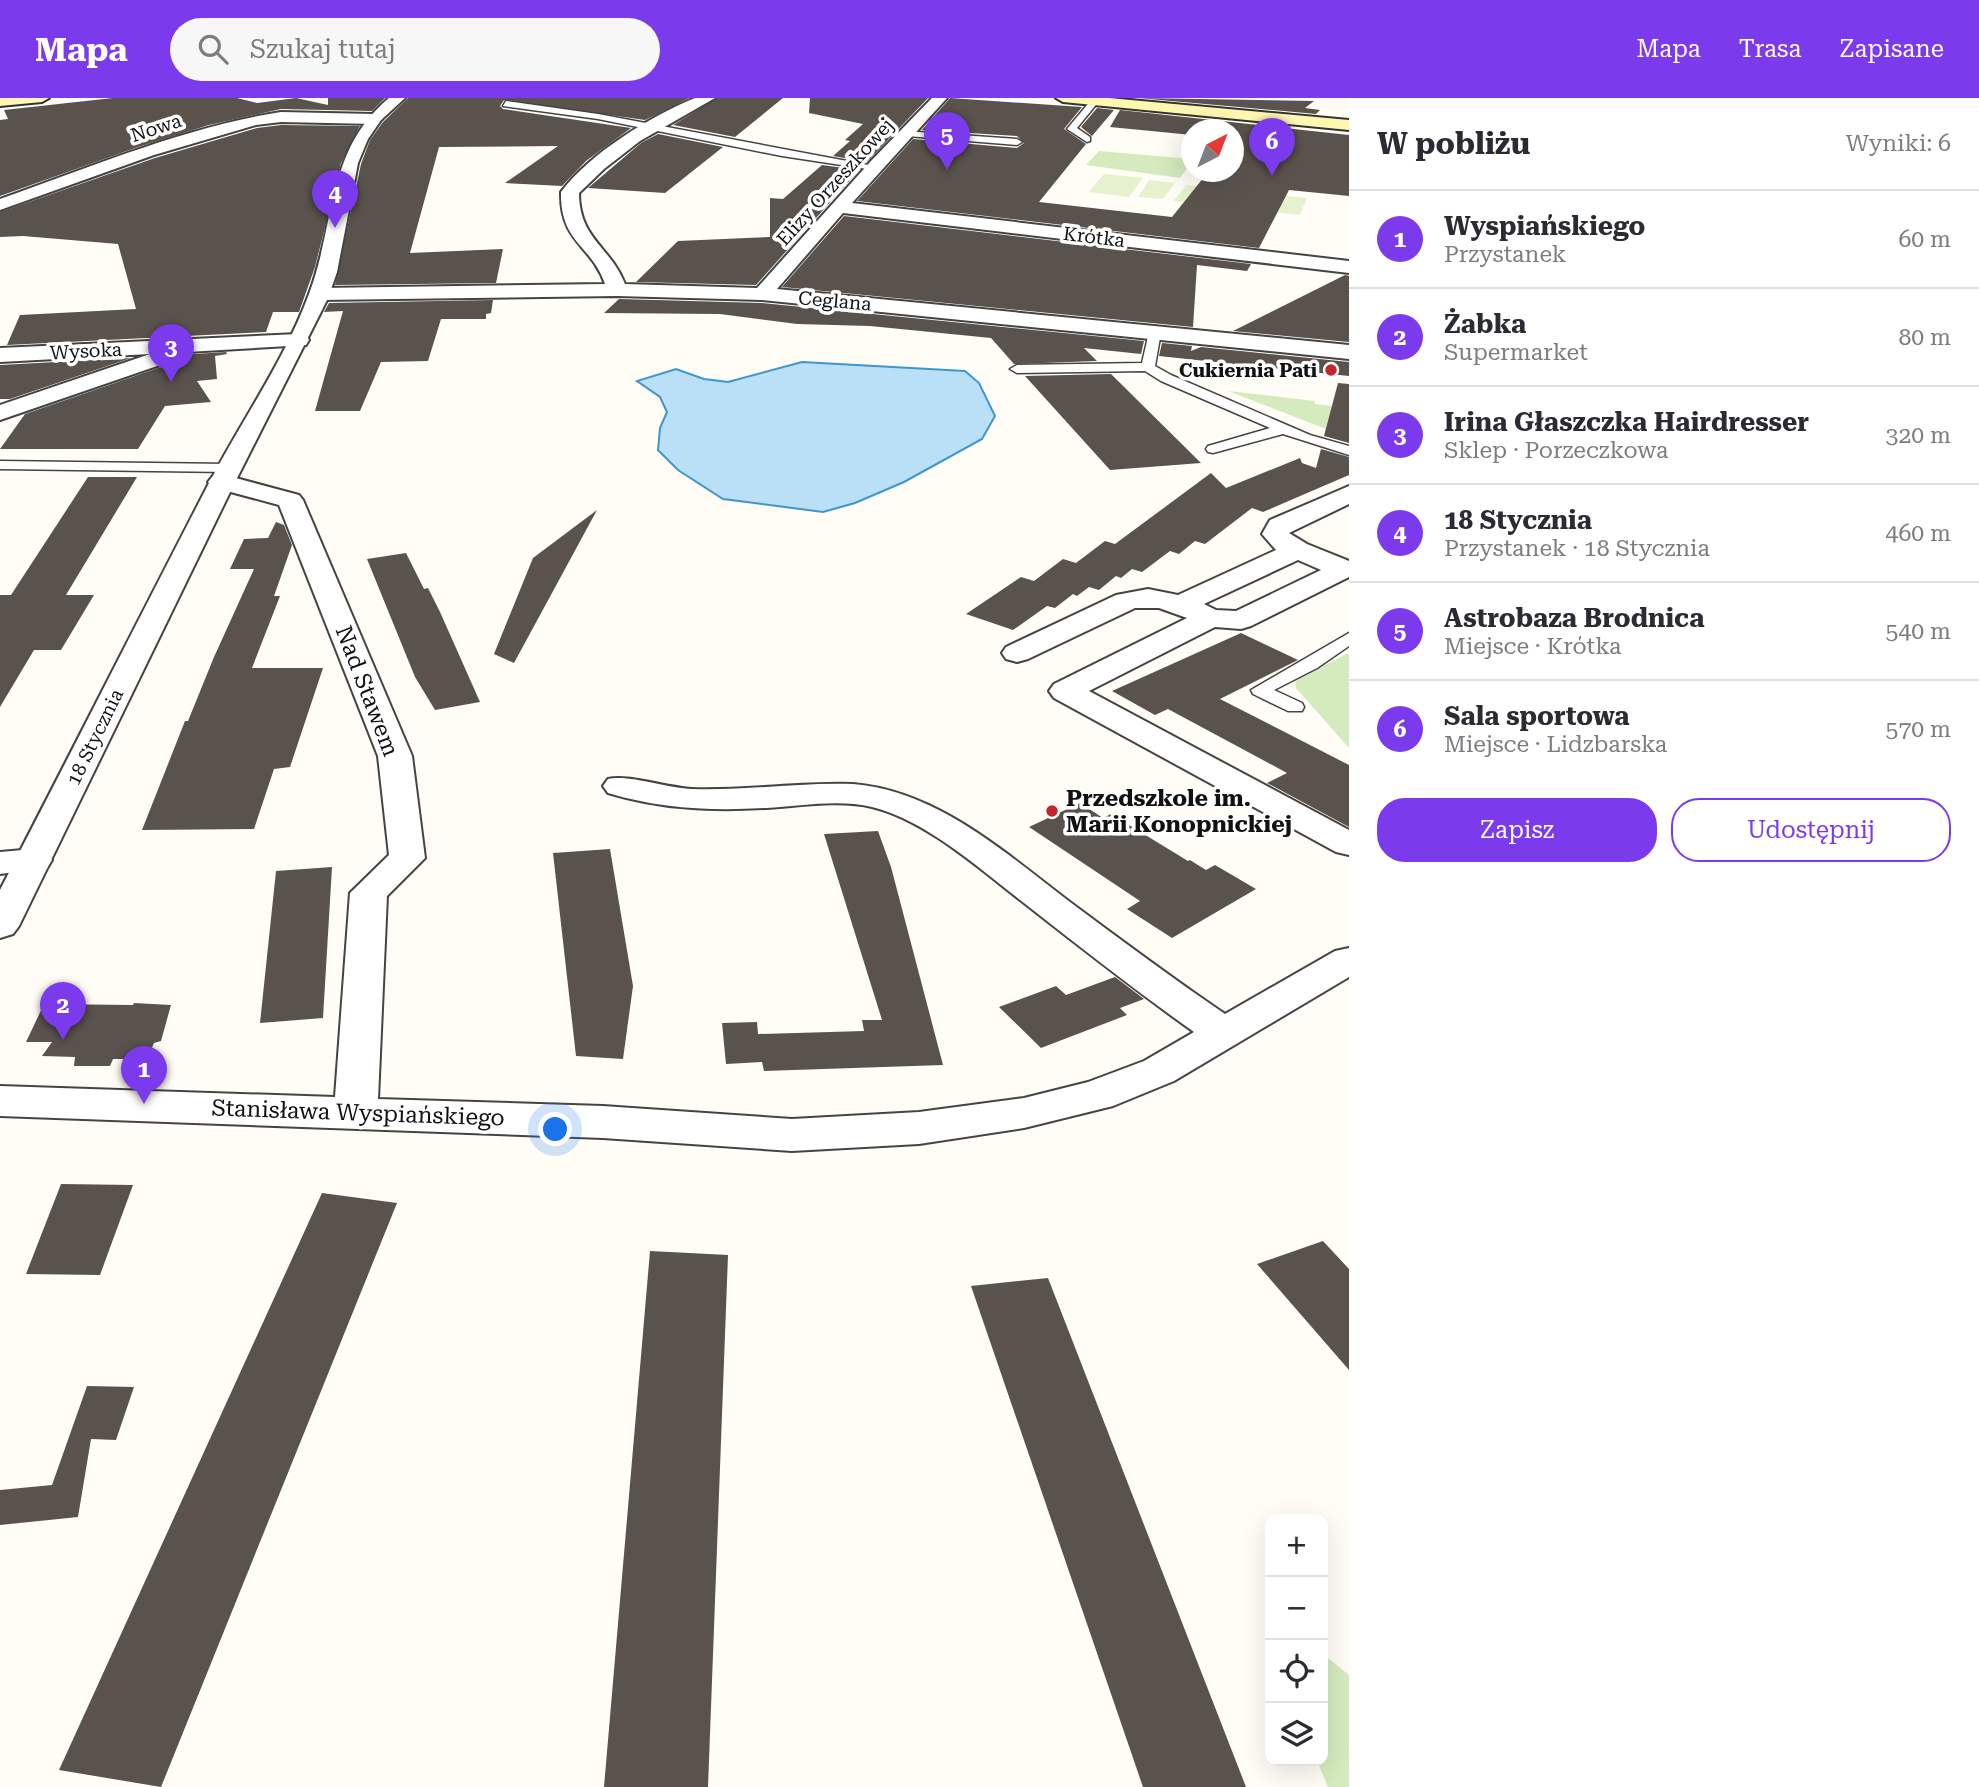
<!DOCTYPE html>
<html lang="pl">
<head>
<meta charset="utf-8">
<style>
	body { margin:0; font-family:"Roboto Serif",serif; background:#f7f7f7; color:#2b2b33 }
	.controls { position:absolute; right:21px; bottom:21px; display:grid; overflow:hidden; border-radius:14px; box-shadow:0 7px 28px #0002 }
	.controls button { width:63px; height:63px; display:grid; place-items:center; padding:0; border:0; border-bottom:2px solid #e1e1e2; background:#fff; color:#2b2b33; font:35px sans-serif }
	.compass { position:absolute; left:1181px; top:21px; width:63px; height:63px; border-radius:50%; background:#fff; box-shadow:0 7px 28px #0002; rotate:42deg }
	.you { position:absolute; left:556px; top:1032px; width:24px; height:24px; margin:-18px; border:5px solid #fff; border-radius:50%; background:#1a73e8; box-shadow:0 0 0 10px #1a73e833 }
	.badge { display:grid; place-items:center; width:46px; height:46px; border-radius:50%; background:#7c3aed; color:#fff; font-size:23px; font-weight:700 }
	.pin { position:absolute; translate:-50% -58px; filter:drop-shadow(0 2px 4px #0008) }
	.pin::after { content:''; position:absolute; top:37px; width:24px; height:21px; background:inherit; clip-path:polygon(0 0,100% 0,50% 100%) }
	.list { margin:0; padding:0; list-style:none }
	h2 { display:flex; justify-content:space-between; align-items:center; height:91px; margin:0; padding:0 28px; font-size:30px }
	h2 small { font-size:23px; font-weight:400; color:#7c7c81 }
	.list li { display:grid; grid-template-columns:46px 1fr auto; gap:21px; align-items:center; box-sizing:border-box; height:98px; padding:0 28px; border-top:2px solid #e1e1e2 }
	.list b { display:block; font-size:26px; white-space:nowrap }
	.list p { margin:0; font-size:23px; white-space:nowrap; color:#7c7c81 }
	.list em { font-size:23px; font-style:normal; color:#7c7c81 }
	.actions { display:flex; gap:14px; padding:21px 28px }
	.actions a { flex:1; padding:16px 0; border:2px solid #7c3aed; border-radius:28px; text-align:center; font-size:24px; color:#7c3aed }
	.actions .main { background:#7c3aed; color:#fff }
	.icon { flex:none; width:38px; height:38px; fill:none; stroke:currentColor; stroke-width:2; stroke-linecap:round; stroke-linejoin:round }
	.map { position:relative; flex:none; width:1349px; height:1689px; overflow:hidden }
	header { display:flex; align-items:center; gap:42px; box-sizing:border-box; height:98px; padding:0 35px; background:#7c3aed; color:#fff }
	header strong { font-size:33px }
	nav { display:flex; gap:38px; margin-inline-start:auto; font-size:24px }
	.search { width:490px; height:63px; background:#f7f7f7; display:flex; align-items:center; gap:18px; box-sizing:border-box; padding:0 24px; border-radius:38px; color:#7c7c81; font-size:26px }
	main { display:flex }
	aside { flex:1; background:#fff }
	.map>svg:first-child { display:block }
</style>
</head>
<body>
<header>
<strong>Mapa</strong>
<div class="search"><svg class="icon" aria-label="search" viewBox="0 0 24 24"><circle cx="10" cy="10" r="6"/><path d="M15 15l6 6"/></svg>Szukaj tutaj</div>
<nav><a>Mapa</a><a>Trasa</a><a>Zapisane</a></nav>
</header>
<main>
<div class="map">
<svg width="1349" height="1689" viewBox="0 0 1349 1689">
	<rect width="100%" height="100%" fill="#fffdf5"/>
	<g fill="#d5ebbd">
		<path d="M 1099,53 L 1191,61 L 1191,65 L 1180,80 L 1086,67 Z"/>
		<path d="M 1228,293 L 1315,303 L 1315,306 L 1333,308 L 1326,331 Z"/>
		<path d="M 1346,556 L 1349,556 L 1349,650 L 1296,590 L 1295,583 Z"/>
		<path d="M 1323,1556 L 1349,1577 L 1349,1689 L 1328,1689 L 1317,1663 L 1323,1663 Z"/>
	</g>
	<g fill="#e6f2cf">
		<path d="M 1104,76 L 1143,80 L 1129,99 L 1089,94 Z"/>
		<path d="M 1149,82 L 1175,85 L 1163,101 L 1138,99 Z"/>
		<path d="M 1187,87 L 1307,100 L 1300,117 L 1173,103 Z"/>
	</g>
	<path fill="#b9e0f7" stroke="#3f96cf" stroke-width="2" d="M 802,264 L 965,273 L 979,285 L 995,318 L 982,341 L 904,384 L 855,405 L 823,414 L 723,401 L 678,372 L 658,352 L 660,330 L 667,314 L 660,299 L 637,283 L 676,271 L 704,281 L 728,284 Z"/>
	<g fill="#5a524d">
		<path d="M 113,0 L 237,0 L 257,5 L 296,0 L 328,7 L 328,0 L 385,0 L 372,13 L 281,11 L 209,27 L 138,49 L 0,98 L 0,22 L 8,21 L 4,12 Z"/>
		<path d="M 408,0 L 689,0 L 645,22 L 504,2 L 500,8 L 503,11 L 631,30 L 586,63 L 562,88 L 505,85 L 558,48 L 439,49 L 410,155 L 503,151 L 496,185 L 335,187 L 361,66 L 370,42 L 383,24 Z"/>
		<path d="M 717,0 L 783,0 L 735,39 L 673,27 Z"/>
		<path d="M 810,0 L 928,0 L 867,64 L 833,58 L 850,43 L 845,42 L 863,26 L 809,15 Z"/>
		<path d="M 950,0 L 1082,9 L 1064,31 L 1086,46 L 1039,104 L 1172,119 L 1208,74 L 1234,74 L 1234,32 L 1192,32 L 1192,37 L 1110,29 L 1120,12 L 1349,37 L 1349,98 L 1289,92 L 1259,150 L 857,103 L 913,41 L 1017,50 L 1024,45 L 1017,38 L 922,32 Z"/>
		<path d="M 1138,0 L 1314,3 L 1305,10 L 1320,12 L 1316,16 Z"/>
		<path d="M 1097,10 L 1114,12 L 1092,38 L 1081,29 Z"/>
		<path d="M 281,27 L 360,28 L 341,65 L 315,169 L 299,214 L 273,214 L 266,234 L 7,247 L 20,217 L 136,211 L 118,146 L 23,138 L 0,139 L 0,114 L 155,60 L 257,30 Z"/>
		<path d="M 658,36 L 723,49 L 665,95 L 588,90 L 641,45 Z"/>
		<path d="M 822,67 L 859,72 L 756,187 L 636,184 L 678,143 L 770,139 L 770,100 L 783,101 Z"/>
		<path d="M 844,118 L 1251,166 L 1247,173 L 1197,167 L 1193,229 L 782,189 Z"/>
		<path d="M 1345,177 L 1349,178 L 1349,244 L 1233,233 Z"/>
		<path d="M 619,201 L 762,205 L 1144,243 L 1141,256 L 1084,250 L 1097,263 L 1014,266 L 991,240 L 870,228 L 797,226 L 720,216 L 604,215 Z"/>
		<path d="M 493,202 L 491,215 L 486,216 L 486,221 L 441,221 L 428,263 L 381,264 L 360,313 L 315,313 L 343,213 L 324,214 L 329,205 Z"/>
		<path d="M 1162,245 L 1192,248 L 1191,253 L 1201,249 L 1349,264 L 1349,278 L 1159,258 Z"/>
		<path d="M 226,254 L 227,256 L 215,258 L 217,281 L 197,283 L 211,304 L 165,308 L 138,351 L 0,351 L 25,316 L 161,269 L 165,263 L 164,258 Z"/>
		<path d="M 131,260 L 10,301 L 0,301 L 0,267 Z"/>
		<path d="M 1111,276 L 1201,365 L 1110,372 L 1025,278 Z"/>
		<path d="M 1338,285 L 1349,286 L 1349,345 L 1324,338 Z"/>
		<path d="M 1321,351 L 1349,359 L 1349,377 L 1263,414 L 1252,410 L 1205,446 L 1195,443 L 1179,456 L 1170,453 L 1142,474 L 1132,471 L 1121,480 L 1116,478 L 1099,492 L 1089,489 L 1077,498 L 1073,496 L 1055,510 L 1047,508 L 1013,532 L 966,516 L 1021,479 L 1034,483 L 1063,461 L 1076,465 L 1105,443 L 1115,446 L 1211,375 L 1226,390 L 1300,360 L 1302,365 L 1316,370 Z"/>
		<path d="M 88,379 L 137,379 L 66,497 L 94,497 L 61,552 L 34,552 L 0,609 L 0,497 L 11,497 Z"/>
		<path d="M 597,412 L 514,565 L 494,556 L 533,460 Z"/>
		<path d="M 276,424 L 284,427 L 292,447 L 274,498 L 280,498 L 252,570 L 323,570 L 290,669 L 274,671 L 254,731 L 142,732 L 185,623 L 188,623 L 214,559 L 254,471 L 230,471 L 244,441 L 268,440 Z"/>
		<path d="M 406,455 L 424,491 L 428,490 L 440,514 L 480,604 L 435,612 L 415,579 L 367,461 Z"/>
		<path d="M 1241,535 L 1298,562 L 1220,601 L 1349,667 L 1349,729 L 1267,685 L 1287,675 L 1168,611 L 1155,617 L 1112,593 Z"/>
		<path d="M 1080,705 L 1103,720 L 1111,716 L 1188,763 L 1190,762 L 1206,772 L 1215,767 L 1256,791 L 1172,840 L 1127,811 L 1140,803 L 1029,729 Z"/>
		<path d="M 878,733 L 891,769 L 943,967 L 764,973 L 762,964 L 726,966 L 722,925 L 757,924 L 758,936 L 864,933 L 862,922 L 882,922 L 824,736 Z"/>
		<path d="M 610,751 L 633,888 L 623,961 L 576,958 L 553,755 Z"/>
		<path d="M 332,769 L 323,920 L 260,925 L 276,773 Z"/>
		<path d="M 1115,879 L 1144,901 L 1120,910 L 1127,917 L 1041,950 L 999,909 L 1056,888 L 1066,897 Z"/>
		<path d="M 134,905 L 171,907 L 161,943 L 154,945 L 147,961 L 113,961 L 110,968 L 74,968 L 75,959 L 42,958 L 52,944 L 26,944 L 44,906 L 133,907 Z"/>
		<path d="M 61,1086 L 133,1087 L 100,1177 L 26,1176 Z"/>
		<path d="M 322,1095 L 397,1105 L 161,1689 L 59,1672 Z"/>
		<path d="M 1323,1143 L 1349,1171 L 1349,1272 L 1257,1166 Z"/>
		<path d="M 650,1153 L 728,1157 L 708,1689 L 604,1689 Z"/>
		<path d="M 1048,1180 L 1246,1689 L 1143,1689 L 971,1188 Z"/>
		<path d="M 87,1288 L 134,1289 L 116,1342 L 91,1341 L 78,1419 L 0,1427 L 0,1392 L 52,1387 Z"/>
	</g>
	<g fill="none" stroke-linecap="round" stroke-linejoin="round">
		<g stroke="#444" stroke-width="3">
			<g id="service">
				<path d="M 1092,1 L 1099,3 L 1077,30 L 1090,39 L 1090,43 L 1087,44 L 1067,31 Z"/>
				<path d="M 506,3 L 598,16 L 879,69 L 874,72 L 782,58 L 598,21 L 503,8 Z"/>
				<path d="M 904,33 L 1017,41 L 1022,44 L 1017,47 L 907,38 L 904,37 Z"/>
				<path d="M 1155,230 L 1161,234 L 1155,268 L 1171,277 L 1310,337 L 1349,348 L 1349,357 L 1283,336 L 1213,355 L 1208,354 L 1206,351 L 1208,348 L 1270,330 L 1161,283 L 1145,273 L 1017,275 L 1010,271 L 1017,267 L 1142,265 L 1149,234 Z"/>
				<path d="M 0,363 L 229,366 L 236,370 L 229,374 L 0,371 Z"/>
				<path d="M 1349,535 L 1349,548 L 1317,570 L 1274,592 L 1302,605 L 1304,609 L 1302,613 L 1288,613 L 1253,596 L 1251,592 Z"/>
			</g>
		</g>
		<g stroke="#444" stroke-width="4">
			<g id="minor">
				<path d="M 695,0 L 715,0 L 640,43 L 604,71 L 579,95 C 579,141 610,148 625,186 L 757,190 L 871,63 L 932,0 L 947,0 L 852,105 L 1349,163 L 1349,175 L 843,115 L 777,191 L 1349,247 L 1349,261 L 762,202 L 617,198 L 320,202 L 313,200 L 310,196 L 313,192 L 320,190 L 605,186 C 591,146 560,145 561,94 C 590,55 651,18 695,0 Z"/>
				<path d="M 281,14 L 374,16 L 382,21 L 374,26 L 281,24 L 256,27 L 154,57 L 0,112 L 0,101 C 91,69 185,29 281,14 Z"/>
				<path d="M 298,236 L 306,237 L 309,242 L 306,247 L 153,256 L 160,257 L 163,262 L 160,267 L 0,322 L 0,307 L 150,256 L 0,264 L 0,250 Z"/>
				<path d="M 221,376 L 299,397 L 303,402 L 412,658 L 425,760 L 387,798 L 378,1001 L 603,1008 L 792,1021 L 919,1014 L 1024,1000 L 1088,984 L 1144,963 L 1194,934 C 1136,893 1080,849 1024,805 C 981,772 926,722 872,709 C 839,701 800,708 766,710 C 711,713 661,711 608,695 L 603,688 L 608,681 C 628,676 667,690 692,691 C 746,693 800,684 853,686 C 938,693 1005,755 1070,804 C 1121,842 1172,880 1225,916 L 1335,853 L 1349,850 L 1349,879 L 1174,983 L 1113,1008 L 1024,1030 L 919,1046 L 792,1053 L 603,1040 L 0,1018 L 0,988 L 335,999 L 350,795 L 389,757 L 378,658 L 279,407 L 212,389 L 208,384 L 212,379 Z"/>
				<path d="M 1349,388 L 1349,406 L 1289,435 L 1307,446 L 1349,463 L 1349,479 L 1251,528 L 1241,531 L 1215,529 L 1089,593 L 1349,732 L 1349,757 L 1336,754 L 1054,600 L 1049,593 L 1054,586 L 1187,520 L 1159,510 L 1135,510 L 1028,561 L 1017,564 L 1006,561 L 1002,555 L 1006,549 L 1116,497 L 1148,491 L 1178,497 L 1276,452 L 1262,436 L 1270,422 ZM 1298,462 L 1321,472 L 1236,513 L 1216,512 L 1204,506 Z"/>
				<path d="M 34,751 L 47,754 L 52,762 L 47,770 L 0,776 L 0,754 Z"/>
			</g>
		</g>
		<g stroke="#444" stroke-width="4">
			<path id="tertiary" d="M 389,0 L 405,0 L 381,22 L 368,41 L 358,65 L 337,174 L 328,200 L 233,388 L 19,828 L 13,836 L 0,840 L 0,792 C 70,657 138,522 208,387 C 240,325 285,262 309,196 C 336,125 326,52 389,0 Z"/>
		</g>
		<g stroke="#333" stroke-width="4">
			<g id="secondary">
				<path d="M 0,0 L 49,0 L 42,4 L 0,8 Z"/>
				<path d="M 1056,0 L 1109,0 L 1349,22 L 1349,32 L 1063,4 Z"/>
			</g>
		</g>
		<use href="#service" fill="#fff" fill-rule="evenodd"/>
		<use href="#minor" fill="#fff" fill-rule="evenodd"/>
		<use href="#tertiary" fill="#fff" fill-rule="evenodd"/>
		<use href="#secondary" fill="#fff6b0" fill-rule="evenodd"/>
	</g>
	<g fill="#c4262e" stroke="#fff" stroke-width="2.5">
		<circle cx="1331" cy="272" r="7"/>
		<circle cx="1052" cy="713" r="7"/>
	</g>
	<g text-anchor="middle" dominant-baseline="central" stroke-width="7" stroke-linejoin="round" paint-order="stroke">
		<g font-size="19" fill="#111" stroke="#fff">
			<text transform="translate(156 30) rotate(-18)">Nowa</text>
			<text transform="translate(835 84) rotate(-48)">Elizy Orzeszkowej</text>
			<text transform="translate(1094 139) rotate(7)">Krótka</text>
			<text transform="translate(835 203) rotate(5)">Ceglana</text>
			<text transform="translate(86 253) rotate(-3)">Wysoka</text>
			<text transform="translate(95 639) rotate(-64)">18 Stycznia</text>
		</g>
		<g font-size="19" font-weight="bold" fill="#111" stroke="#fff" text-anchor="end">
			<text x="1317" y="272">Cukiernia Pati</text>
		</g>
		<g font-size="23" fill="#111" stroke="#fff">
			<text transform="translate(367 593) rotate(69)">Nad Stawem</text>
			<text transform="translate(358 1015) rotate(2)">Stanisława Wyspiańskiego</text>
		</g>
		<g font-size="23" font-weight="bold" fill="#111" stroke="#fff" text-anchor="start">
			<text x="1066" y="700">Przedszkole im.<tspan x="1066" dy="26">Marii Konopnickiej</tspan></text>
		</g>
	</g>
</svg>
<div class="controls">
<button>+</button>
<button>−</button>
<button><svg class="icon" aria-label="locate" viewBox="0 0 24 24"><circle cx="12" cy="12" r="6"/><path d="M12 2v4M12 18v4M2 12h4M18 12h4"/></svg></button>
<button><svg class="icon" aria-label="layers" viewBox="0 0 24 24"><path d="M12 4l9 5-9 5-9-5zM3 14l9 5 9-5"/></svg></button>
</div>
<svg class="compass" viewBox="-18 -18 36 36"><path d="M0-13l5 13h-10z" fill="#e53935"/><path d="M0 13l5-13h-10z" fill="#7c7c81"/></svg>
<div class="you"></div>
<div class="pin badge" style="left:144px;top:1006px">1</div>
<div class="pin badge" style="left:63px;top:942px">2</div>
<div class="pin badge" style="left:171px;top:284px">3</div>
<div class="pin badge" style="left:335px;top:130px">4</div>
<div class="pin badge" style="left:947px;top:72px">5</div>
<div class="pin badge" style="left:1272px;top:78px">6</div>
</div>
<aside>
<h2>W pobliżu<small>Wyniki: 6</small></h2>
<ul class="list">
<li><span class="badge">1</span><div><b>Wyspiańskiego</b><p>Przystanek</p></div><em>60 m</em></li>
<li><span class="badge">2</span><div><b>Żabka</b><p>Supermarket</p></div><em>80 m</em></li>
<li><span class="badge">3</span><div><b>Irina Głaszczka Hairdresser</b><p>Sklep · Porzeczkowa</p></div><em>320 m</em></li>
<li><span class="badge">4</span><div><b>18 Stycznia</b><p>Przystanek · 18 Stycznia</p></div><em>460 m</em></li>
<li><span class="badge">5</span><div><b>Astrobaza Brodnica</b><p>Miejsce · Krótka</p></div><em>540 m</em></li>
<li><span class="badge">6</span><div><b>Sala sportowa</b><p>Miejsce · Lidzbarska</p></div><em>570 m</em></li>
</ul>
<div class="actions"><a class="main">Zapisz</a><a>Udostępnij</a></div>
</aside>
</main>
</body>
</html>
